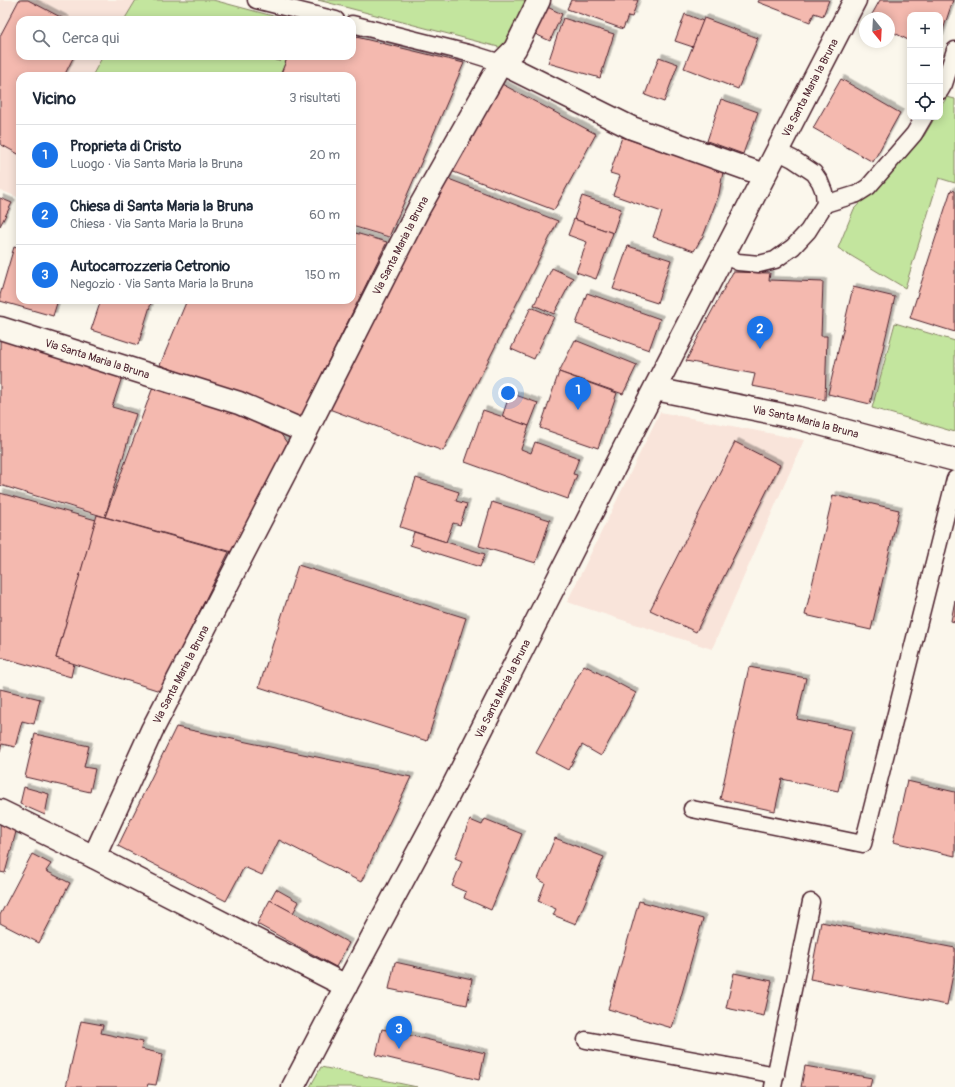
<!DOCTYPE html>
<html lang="it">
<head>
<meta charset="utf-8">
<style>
	body { margin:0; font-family:Pangolin,sans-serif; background:#f6f6f7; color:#1f2937 }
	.controls { position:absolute; right:12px; top:12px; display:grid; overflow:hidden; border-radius:8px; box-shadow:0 2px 10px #0003 }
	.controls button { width:36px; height:36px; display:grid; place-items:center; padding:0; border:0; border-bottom:1px solid #e0e1e3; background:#fff; color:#1f2937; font:20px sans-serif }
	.compass { position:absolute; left:859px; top:12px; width:36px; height:36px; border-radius:50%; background:#fff; box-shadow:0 2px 10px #0003; rotate:162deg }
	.you { position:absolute; left:508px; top:393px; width:14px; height:14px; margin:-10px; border:3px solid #fff; border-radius:50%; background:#1a73e8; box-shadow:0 0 0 6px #1a73e833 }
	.badge { display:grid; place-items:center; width:26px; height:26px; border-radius:50%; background:#1a73e8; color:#fff; font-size:13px; font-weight:700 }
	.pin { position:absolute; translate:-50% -33px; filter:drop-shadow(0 1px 2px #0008) }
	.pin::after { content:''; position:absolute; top:21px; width:14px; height:12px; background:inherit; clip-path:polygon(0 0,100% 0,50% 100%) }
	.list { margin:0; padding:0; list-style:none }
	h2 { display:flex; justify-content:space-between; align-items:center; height:52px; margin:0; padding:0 16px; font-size:17px }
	h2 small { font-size:13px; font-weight:400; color:#747a83 }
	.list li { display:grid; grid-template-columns:26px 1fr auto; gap:12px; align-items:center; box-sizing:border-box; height:60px; padding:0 16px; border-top:1px solid #e0e1e3 }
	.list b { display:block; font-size:15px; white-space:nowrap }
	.list p { margin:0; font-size:13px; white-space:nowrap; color:#747a83 }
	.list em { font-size:13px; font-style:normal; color:#747a83 }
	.icon { flex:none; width:22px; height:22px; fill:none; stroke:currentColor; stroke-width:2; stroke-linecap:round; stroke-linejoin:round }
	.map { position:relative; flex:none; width:955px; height:1087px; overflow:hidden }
	.search { position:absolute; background:#fff; box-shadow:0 2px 10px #0003; left:16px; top:16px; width:340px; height:44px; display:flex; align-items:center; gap:10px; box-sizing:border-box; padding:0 14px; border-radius:12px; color:#747a83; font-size:15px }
	.panel { position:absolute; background:#fff; box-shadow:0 2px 10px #0003; left:16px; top:72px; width:340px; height:232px; border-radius:12px }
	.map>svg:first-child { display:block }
</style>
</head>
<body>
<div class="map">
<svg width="955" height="1087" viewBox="0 0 955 1087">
	<defs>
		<filter id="shadow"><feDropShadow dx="3.5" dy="-3.5" stdDeviation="0" flood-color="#0004"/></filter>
	</defs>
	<rect width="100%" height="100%" fill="#fbf7ec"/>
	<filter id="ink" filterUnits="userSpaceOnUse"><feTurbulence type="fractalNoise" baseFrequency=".025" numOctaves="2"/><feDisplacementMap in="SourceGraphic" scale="8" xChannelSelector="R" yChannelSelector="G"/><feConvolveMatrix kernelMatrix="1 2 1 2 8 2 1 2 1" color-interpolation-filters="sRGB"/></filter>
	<g filter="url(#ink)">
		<g fill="#f9e4da">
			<path d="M 0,0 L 136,0 L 124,20 L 20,20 L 20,56 L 103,56 L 92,76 L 20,76 L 20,198 L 0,190 Z"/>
			<path d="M 660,412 L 804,440 L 712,649 L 567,602 Z"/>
		</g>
		<g fill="#c3e59e" stroke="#868264">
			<path d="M 136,0 L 213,0 L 288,20 L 124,20 Z"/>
			<path d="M 318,0 L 531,0 L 506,49 Z"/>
			<path d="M 103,56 L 288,56 L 280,76 L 92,76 Z"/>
			<path d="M 947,97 L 955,99 L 955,183 L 939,178 L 905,288 L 838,248 L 854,209 L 924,136 L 935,117 L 940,117 L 940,108 Z"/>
			<path d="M 895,323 L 955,341 L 955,432 L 872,408 Z"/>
			<path d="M 321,1067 L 417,1087 L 310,1087 Z"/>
		</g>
		<g fill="#f4b9af" stroke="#4a1f2b" filter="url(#shadow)">
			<path d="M 19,0 L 28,0 L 66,20 L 20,20 L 20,56 L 74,56 L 64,76 L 20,76 L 20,155 L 0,144 L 0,36 Z"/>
			<path d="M 571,0 L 638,0 L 632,17 L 628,16 L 623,29 L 567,9 Z"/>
			<path d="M 759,0 L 829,0 L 823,16 L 814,13 L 810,22 L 758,2 Z"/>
			<path d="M 880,0 L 953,0 L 940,39 L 940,15 L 910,15 L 910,41 L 889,30 L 889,18 L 870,18 Z"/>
			<path d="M 543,5 L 562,14 L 550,41 L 531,32 Z"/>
			<path d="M 685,14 L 703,21 L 693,47 L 675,41 Z"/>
			<path d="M 563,18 L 614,34 L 600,78 L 548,63 Z"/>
			<path d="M 704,18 L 758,38 L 738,89 L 684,68 Z"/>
			<path d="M 352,36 L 464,63 L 389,237 L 352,226 L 352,76 L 280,76 L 288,56 L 352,56 Z"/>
			<path d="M 259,56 L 281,56 L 280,61 Z"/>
			<path d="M 659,57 L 678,64 L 664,102 L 645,95 Z"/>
			<path d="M 841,79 L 900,113 L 873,162 L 813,128 Z"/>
			<path d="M 498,82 L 596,134 L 554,210 L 451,171 Z"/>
			<path d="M 721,99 L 758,112 L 743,154 L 707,141 Z"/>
			<path d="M 622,137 L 723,172 L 719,194 L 704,234 L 694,251 L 653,237 L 662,212 L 613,195 L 620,176 L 610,173 Z"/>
			<path d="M 446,178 L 558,221 L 443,451 L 329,409 Z"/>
			<path d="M 951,190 L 955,191 L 955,332 L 910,318 Z"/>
			<path d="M 582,196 L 621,209 L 613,233 L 574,219 Z"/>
			<path d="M 0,198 L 12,203 L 0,226 Z"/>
			<path d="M 574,219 L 613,233 L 596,279 L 576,272 L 587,242 L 568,235 Z"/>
			<path d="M 352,232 L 387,242 L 301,417 L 160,365 L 187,300 L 352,300 Z"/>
			<path d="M 628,246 L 671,260 L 657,303 L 613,289 Z"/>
			<path d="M 14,247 L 20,249 L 20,300 L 58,300 L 53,316 L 0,301 L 0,295 Z"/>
			<path d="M 552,268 L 573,278 L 554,314 L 534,305 Z"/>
			<path d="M 733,272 L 770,273 L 769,280 L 823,282 L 821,336 L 827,336 L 825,400 L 752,386 L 755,374 L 686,361 L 706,322 Z"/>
			<path d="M 853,287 L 895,297 L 870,404 L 828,394 Z"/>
			<path d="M 587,293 L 660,319 L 649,350 L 576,324 Z"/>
			<path d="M 101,300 L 152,300 L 138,345 L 91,330 Z"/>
			<path d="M 531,307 L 554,317 L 534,359 L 511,349 Z"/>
			<path d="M 0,336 L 122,377 L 112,407 L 136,414 L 105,517 L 0,485 Z"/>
			<path d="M 575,340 L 637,365 L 623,394 L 559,372 Z"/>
			<path d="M 559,372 L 617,393 L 598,448 L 540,428 Z"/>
			<path d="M 153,387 L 276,427 L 287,443 L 236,553 L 105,517 Z"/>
			<path d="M 510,393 L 538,403 L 529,426 L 502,417 Z"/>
			<path d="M 483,410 L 529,426 L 521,449 L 531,453 L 535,442 L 579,458 L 573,474 L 577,475 L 568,499 L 465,462 Z"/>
			<path d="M 735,442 L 780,465 L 696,632 L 650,610 Z"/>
			<path d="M 416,478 L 459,492 L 456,501 L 467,504 L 460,525 L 453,523 L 446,542 L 400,527 Z"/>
			<path d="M 0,493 L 96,520 L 56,658 L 74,663 L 71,677 L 0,657 Z"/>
			<path d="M 833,495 L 899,510 L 871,630 L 805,615 Z"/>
			<path d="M 492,502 L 550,520 L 536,563 L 479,546 Z"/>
			<path d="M 97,515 L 229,552 L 160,691 L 56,658 Z"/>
			<path d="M 414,532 L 485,554 L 480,567 L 410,545 Z"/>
			<path d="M 298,565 L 466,618 L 427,741 L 259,687 Z"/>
			<path d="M 955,600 L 955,622 L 951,621 Z"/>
			<path d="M 584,665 L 636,693 L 601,756 L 582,745 L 568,770 L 536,753 Z"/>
			<path d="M 749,667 L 806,678 L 797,719 L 852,730 L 838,791 L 782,779 L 775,811 L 720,799 Z"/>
			<path d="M 0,689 L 40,699 L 34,724 L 22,721 L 15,747 L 2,744 L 0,751 Z"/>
			<path d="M 176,727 L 411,777 L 361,882 L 279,840 L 262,875 L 244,867 L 226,901 L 118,846 Z"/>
			<path d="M 35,734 L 89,746 L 84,767 L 95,769 L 90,792 L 25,777 Z"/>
			<path d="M 907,781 L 955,792 L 955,856 L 893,842 Z"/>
			<path d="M 24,787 L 49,794 L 45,815 L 20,804 Z"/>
			<path d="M 485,819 L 522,834 L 491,910 L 464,898 L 466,892 L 452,886 L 462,861 L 455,858 L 470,820 L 482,825 Z"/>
			<path d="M 0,824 L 17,828 L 5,873 L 0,872 Z"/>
			<path d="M 555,838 L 604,857 L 576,924 L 553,915 L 556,909 L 538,901 L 545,883 L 538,879 Z"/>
			<path d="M 32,854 L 51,864 L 46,871 L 70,883 L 39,943 L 0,923 L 0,915 Z"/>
			<path d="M 276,889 L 299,902 L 293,913 L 270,900 Z"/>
			<path d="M 270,900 L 349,943 L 336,967 L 257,924 Z"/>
			<path d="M 639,901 L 703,919 L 672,1028 L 608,1009 Z"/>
			<path d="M 821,922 L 955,948 L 955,964 L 947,1005 L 810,979 Z"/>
			<path d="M 395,962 L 472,979 L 467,1005 L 389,989 Z"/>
			<path d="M 734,973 L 772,981 L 764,1016 L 726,1008 Z"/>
			<path d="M 81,1021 L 103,1025 L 101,1033 L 143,1042 L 141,1049 L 163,1054 L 156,1085 L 148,1084 L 147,1087 L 66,1087 Z"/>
			<path d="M 382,1029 L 485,1053 L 479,1080 L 376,1055 Z"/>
			<path d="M 805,1066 L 872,1078 L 870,1087 L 801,1087 Z"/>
		</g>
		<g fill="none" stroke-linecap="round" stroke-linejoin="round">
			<g stroke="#4a1f2b" stroke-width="19">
				<g id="service">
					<path d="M 256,0 L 336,20"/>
					<path d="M 352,24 L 472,54 L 501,63"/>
					<path d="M 940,91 L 944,84 L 955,50"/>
					<path d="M 825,204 L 857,194 L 868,187 L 914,134 L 924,117"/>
					<path d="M 723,255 L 738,262 L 759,264 L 775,260 L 793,247 L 808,231 L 825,204 L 824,192 L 820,182 L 814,173 L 793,159 L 777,151"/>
					<path d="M 692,809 L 863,844 L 955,479"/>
					<path d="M 586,1040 L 776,1075"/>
					<path d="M 773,1087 L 811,902"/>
				</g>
			</g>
			<g stroke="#4a1f2b" stroke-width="25">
				<g id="minor">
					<path d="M 501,63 L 632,128 L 764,175"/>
					<path id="s1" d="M 0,328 L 239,403 L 306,432"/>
					<path id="s2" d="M 655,389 L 798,418 L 955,460"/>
					<path d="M 0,811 L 94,857 L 346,986"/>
					<path id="s3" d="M 94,857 L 152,730 L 306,432 L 419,208 L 501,63 L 515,49 L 539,0"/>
					<path id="s4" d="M 293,1087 L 346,986 L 448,796 L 640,417 L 855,0"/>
				</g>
			</g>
			<use href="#service" stroke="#fbf7ec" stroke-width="16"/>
			<use href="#minor" stroke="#fbf7ec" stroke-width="22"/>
		</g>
	</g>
	<g text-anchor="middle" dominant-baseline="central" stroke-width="3.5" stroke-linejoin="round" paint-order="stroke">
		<g font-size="11" fill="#4a1f2b" stroke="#fbf7ec">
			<text stroke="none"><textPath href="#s4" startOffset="1125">Via Santa Maria la Bruna</textPath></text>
			<text stroke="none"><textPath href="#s3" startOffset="684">Via Santa Maria la Bruna</textPath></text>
			<text stroke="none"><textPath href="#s1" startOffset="102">Via Santa Maria la Bruna</textPath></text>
			<text stroke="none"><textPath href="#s2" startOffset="154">Via Santa Maria la Bruna</textPath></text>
			<text stroke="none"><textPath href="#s3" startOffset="202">Via Santa Maria la Bruna</textPath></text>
			<text stroke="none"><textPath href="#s4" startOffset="450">Via Santa Maria la Bruna</textPath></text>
		</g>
	</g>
</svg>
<div class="controls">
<button>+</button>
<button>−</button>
<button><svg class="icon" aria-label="locate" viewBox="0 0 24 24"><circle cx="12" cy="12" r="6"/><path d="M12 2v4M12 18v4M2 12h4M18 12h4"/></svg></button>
</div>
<svg class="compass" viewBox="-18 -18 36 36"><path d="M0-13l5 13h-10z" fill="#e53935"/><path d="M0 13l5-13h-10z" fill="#747a83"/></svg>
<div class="you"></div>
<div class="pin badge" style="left:578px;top:410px">1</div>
<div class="pin badge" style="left:760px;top:349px">2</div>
<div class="pin badge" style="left:399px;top:1049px">3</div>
<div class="search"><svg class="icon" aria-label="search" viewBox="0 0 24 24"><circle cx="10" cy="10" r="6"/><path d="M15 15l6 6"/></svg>Cerca qui</div>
<section class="panel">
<h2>Vicino<small>3 risultati</small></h2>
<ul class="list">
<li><span class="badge">1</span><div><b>Proprieta di Cristo</b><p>Luogo · Via Santa Maria la Bruna</p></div><em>20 m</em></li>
<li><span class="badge">2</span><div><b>Chiesa di Santa Maria la Bruna</b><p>Chiesa · Via Santa Maria la Bruna</p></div><em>60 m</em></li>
<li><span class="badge">3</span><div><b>Autocarrozzeria Cetronio</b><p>Negozio · Via Santa Maria la Bruna</p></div><em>150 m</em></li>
</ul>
</section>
</div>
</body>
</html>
